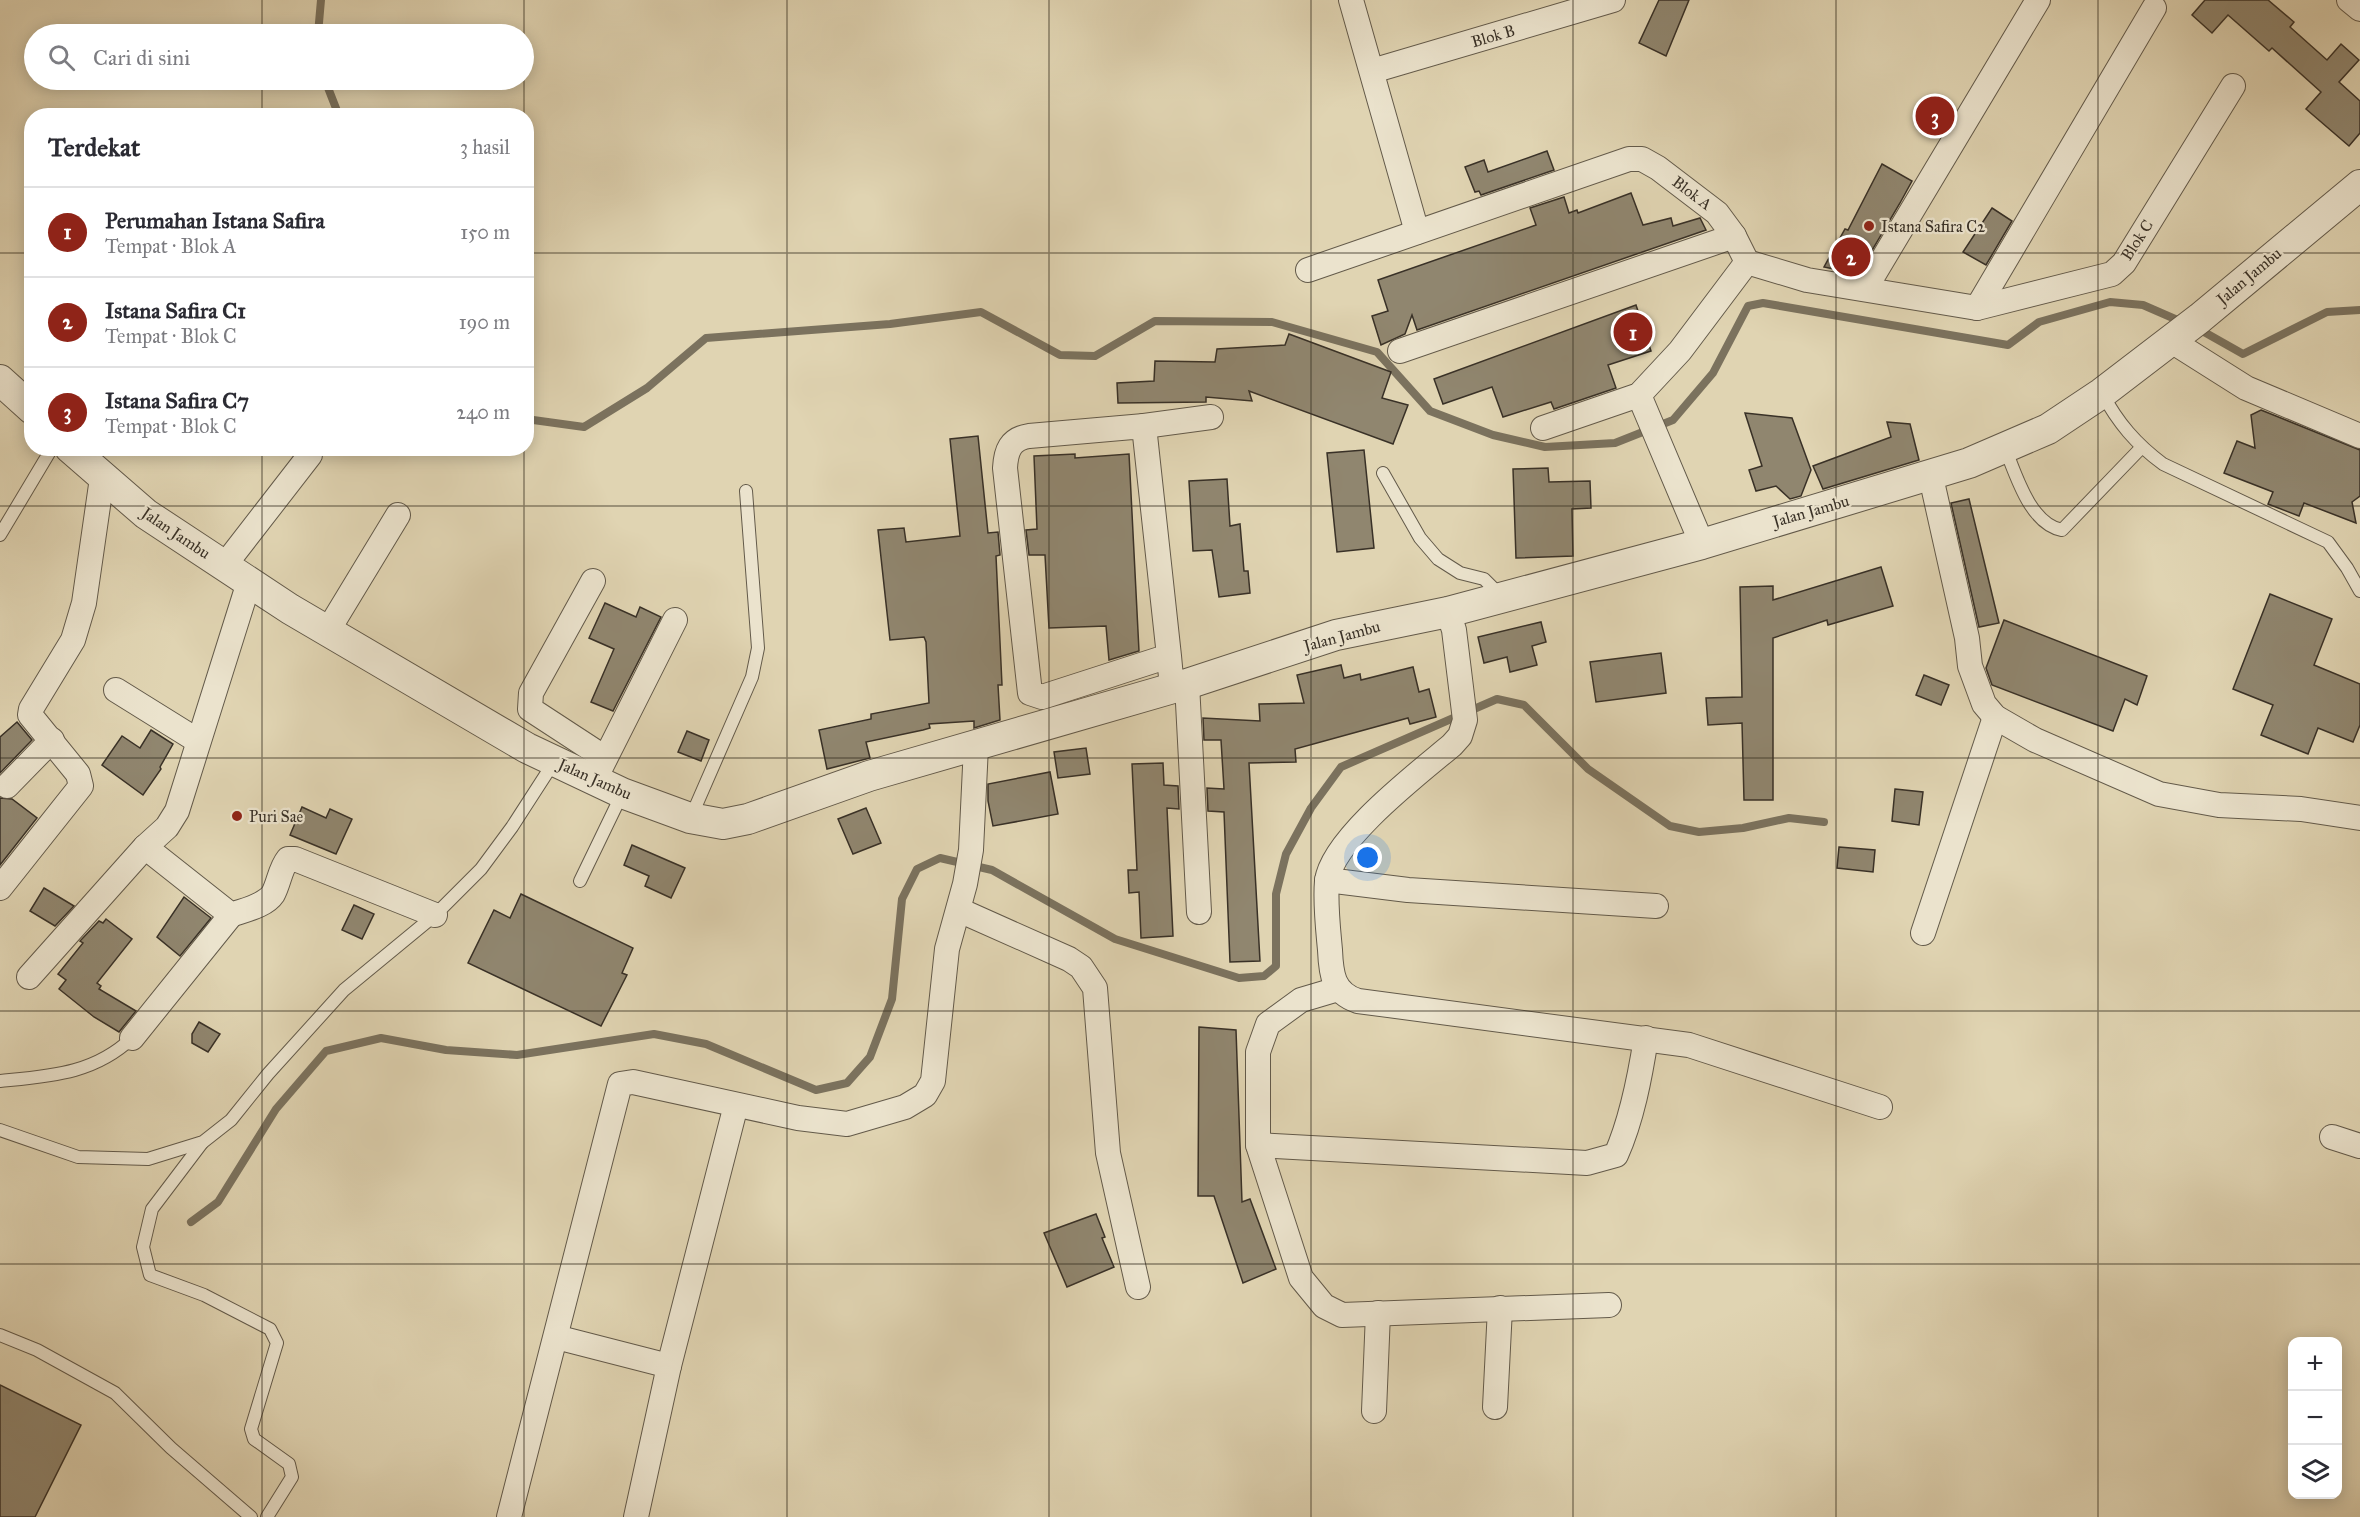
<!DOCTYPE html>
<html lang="id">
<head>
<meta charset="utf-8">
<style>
	body { margin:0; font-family:"IM FELL Great Primer",serif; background:#f7f7f7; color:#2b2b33 }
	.controls { position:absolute; right:18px; bottom:18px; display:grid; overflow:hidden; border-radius:12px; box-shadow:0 3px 15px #0003 }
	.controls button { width:54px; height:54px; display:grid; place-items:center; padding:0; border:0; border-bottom:2px solid #e1e1e2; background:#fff; color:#2b2b33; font:30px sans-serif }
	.you { position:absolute; left:1368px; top:858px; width:21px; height:21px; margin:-15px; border:4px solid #fff; border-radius:50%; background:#1a73e8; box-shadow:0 0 0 9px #1a73e833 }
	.badge { display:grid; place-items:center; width:39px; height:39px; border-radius:50%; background:#8f2418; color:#fff; font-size:20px; font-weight:700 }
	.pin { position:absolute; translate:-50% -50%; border:3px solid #fff; box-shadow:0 2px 6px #0006 }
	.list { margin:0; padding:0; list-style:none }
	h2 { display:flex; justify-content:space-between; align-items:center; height:78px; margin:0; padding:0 24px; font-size:26px }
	h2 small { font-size:20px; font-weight:400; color:#7c7c81 }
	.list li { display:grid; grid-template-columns:39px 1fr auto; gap:18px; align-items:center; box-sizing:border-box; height:90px; padding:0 24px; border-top:2px solid #e1e1e2 }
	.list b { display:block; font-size:22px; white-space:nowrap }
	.list p { margin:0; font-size:20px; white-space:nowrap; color:#7c7c81 }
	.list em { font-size:20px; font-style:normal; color:#7c7c81 }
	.icon { flex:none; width:33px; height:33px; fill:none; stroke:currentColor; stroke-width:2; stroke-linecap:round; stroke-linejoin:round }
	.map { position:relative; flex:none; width:2360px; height:1517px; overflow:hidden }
	.search { position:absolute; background:#fff; box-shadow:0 3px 15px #0003; left:24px; top:24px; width:510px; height:66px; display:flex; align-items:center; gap:15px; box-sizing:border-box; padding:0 21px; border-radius:33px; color:#7c7c81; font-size:22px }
	.panel { position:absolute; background:#fff; box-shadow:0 3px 15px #0003; left:24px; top:108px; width:510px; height:348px; border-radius:24px }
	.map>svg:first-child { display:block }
</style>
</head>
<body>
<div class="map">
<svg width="2360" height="1517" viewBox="0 0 2360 1517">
	<rect width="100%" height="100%" fill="#e0d4b2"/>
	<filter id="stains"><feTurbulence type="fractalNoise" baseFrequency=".00333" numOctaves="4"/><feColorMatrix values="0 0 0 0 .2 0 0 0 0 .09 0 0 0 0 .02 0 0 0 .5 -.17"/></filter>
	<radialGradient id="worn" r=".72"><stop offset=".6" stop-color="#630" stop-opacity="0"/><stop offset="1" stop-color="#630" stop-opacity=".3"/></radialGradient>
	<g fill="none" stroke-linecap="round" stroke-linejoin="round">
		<g stroke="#7b725e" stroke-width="8">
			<path d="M 318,34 L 321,0"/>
			<path d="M 325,80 L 339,116"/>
			<path d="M 2197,328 L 2243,354 L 2327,312 L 2360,310"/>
			<path d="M 526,419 L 584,427 L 647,388 L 706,338 L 890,324 L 981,312 L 1060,355 L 1095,356 L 1155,321 L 1272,322 L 1377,352 L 1430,411 L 1493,435 L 1545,447 L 1615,443 L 1673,420 L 1713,373 L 1748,306 L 1763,303 L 2008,345 L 2039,322 L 2110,302 L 2143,305 L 2182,322"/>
			<path d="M 191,1222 L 218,1202 L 276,1109 L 326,1051 L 381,1038 L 446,1050 L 517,1055 L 654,1034 L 706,1044 L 816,1090 L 847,1083 L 870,1057 L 892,999 L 902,899 L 917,869 L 940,858 L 992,870 L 1115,939 L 1239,978 L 1264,976 L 1276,966 L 1276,894 L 1286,854 L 1311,808 L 1341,767 L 1497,699 L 1524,705 L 1588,769 L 1670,826 L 1699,832 L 1743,828 L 1789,818 L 1824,822"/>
		</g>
	</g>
	<g fill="#90866f" stroke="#393127" stroke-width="1.5">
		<path d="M 1659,0 L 1689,0 L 1666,56 L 1639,43 Z"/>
		<path d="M 2205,0 L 2268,0 L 2294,22 L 2290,27 L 2327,60 L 2341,44 L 2359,60 L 2339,82 L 2360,101 L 2360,133 L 2349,146 L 2306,109 L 2321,92 L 2272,48 L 2269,51 L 2228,15 L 2212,33 L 2192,15 Z"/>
		<path d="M 1926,98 L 1954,113 L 1943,131 L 1916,118 Z"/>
		<path d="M 1547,151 L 1554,170 L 1481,195 L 1479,191 L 1475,192 L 1465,167 L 1484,160 L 1488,172 Z"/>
		<path d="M 1882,164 L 1912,181 L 1900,203 L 1858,274 L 1824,267 L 1845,229 L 1848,230 Z"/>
		<path d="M 1631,193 L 1643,225 L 1671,218 L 1673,226 L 1700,218 L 1706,230 L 1417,330 L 1412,315 L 1405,334 L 1381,345 L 1372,316 L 1388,311 L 1378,280 L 1536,225 L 1530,208 L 1564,197 L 1569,213 L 1577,210 L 1578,213 Z"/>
		<path d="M 1992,208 L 2012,221 L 1986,265 L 1963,252 Z"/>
		<path d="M 1636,305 L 1651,351 L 1608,365 L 1616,388 L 1554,409 L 1551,402 L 1503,417 L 1492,387 L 1443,404 L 1434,379 Z"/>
		<path d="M 1289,334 L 1391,372 L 1382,398 L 1408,405 L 1393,444 L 1249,391 L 1252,401 L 1206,397 L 1206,402 L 1118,403 L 1117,383 L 1154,381 L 1155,361 L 1215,362 L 1217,349 L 1285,345 Z"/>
		<path d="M 2261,410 L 2360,450 L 2360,496 L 2352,502 L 2356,523 L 2304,503 L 2299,516 L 2268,504 L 2273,492 L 2224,473 L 2237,441 L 2255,448 L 2251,415 Z"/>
		<path d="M 1745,413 L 1792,418 L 1811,470 L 1801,496 L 1790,499 L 1776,486 L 1756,491 L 1749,470 L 1762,466 Z"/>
		<path d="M 1887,422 L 1910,424 L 1919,460 L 1823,489 L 1813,466 L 1891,437 Z"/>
		<path d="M 978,436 L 988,533 L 998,532 L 1000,555 L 996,556 L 1002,685 L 998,685 L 1000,720 L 974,728 L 974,721 L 929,724 L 930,728 L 923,730 L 866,742 L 870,758 L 827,769 L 819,730 L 871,719 L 871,714 L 929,703 L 926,642 L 924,637 L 890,640 L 878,530 L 904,528 L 906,542 L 960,536 L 950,439 Z"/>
		<path d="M 1364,450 L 1374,548 L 1337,552 L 1327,453 Z"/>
		<path d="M 1075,454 L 1075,458 L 1129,454 L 1139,651 L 1109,660 L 1106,626 L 1049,628 L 1045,555 L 1029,555 L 1026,530 L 1037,529 L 1034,456 Z"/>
		<path d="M 1548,468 L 1549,482 L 1590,481 L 1591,508 L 1572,509 L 1573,556 L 1516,558 L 1513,469 Z"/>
		<path d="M 1227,479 L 1230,526 L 1240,524 L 1244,571 L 1248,571 L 1250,593 L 1219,597 L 1212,550 L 1193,551 L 1189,481 Z"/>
		<path d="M 1969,499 L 1999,623 L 1979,627 L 1951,503 Z"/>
		<path d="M 1881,567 L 1893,606 L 1828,625 L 1827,620 L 1773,638 L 1773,800 L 1744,800 L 1742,723 L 1708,725 L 1706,698 L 1742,697 L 1740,587 L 1773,586 L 1773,600 Z"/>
		<path d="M 2270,594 L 2332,619 L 2314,665 L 2360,684 L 2360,725 L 2353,742 L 2318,728 L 2308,754 L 2261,735 L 2273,705 L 2233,689 Z"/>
		<path d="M 605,603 L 636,617 L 640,607 L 661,617 L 613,711 L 591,702 L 614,649 L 589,638 Z"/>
		<path d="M 2004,620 L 2147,676 L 2137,705 L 2125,699 L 2113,731 L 1992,685 L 1986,668 Z"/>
		<path d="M 1541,622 L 1546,642 L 1532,646 L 1537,665 L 1510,672 L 1507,657 L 1484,663 L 1478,637 Z"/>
		<path d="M 1661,653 L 1666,693 L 1596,702 L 1590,662 Z"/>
		<path d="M 1341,665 L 1344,678 L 1360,674 L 1361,680 L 1413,667 L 1419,692 L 1429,689 L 1436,717 L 1410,724 L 1408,718 L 1295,749 L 1296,762 L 1249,763 L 1260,961 L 1230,962 L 1224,812 L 1208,811 L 1207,788 L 1224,789 L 1221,740 L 1204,740 L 1203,718 L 1260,721 L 1259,704 L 1304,703 L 1297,675 Z"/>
		<path d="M 1924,675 L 1949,685 L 1941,705 L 1916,695 Z"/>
		<path d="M 17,722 L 32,740 L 0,773 L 0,737 Z"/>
		<path d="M 151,730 L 173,744 L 160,767 L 161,769 L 143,795 L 102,765 L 122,736 L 140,748 Z"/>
		<path d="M 687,731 L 709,740 L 701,761 L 678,752 Z"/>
		<path d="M 1086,748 L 1090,774 L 1058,778 L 1054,752 Z"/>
		<path d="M 1163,763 L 1164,785 L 1178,786 L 1179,809 L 1167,808 L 1173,936 L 1141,938 L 1139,892 L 1129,893 L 1128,870 L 1137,870 L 1132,764 Z"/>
		<path d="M 1050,772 L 1058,814 L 993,826 L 988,801 L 988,784 Z"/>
		<path d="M 1895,789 L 1923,792 L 1919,825 L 1892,821 Z"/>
		<path d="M 0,798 L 12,799 L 37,818 L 0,865 Z"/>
		<path d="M 302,807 L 326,818 L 330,809 L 352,819 L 336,854 L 290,835 Z"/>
		<path d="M 866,808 L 881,843 L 853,854 L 838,819 Z"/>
		<path d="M 632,845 L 685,868 L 671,898 L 645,886 L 649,876 L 624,865 Z"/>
		<path d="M 1839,847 L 1875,850 L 1873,872 L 1837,868 Z"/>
		<path d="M 44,888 L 74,906 L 55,926 L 30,911 Z"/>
		<path d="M 521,894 L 633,948 L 622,973 L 627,975 L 601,1026 L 468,963 L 494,910 L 510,918 Z"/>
		<path d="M 184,897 L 211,918 L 180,956 L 157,937 Z"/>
		<path d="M 354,905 L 374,914 L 362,939 L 342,930 Z"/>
		<path d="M 106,919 L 132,939 L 97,983 L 101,986 L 99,989 L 136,1011 L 119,1032 L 94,1017 L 59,989 L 66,980 L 58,974 L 83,943 L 80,941 L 99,921 L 103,923 Z"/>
		<path d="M 199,1022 L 220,1034 L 208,1052 L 192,1043 L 192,1034 Z"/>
		<path d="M 1199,1027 L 1236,1030 L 1242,1202 L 1250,1199 L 1276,1269 L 1243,1283 L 1214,1196 L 1198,1196 Z"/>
		<path d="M 1096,1214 L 1105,1237 L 1102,1238 L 1114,1267 L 1067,1287 L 1044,1233 Z"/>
		<path d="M 0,1385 L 81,1425 L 35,1517 L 0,1517 Z"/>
	</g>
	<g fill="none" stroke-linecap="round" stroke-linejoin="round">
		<g stroke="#635a4a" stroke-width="14">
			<g id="service">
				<path d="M 2102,393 C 2118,423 2136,444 2163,464 L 2328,542 L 2347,568 L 2360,591"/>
				<path d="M 2005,448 C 2016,475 2030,524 2062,530 L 2141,448"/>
				<path d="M 1383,473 L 1420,538 L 1438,559 L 1460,573 L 1484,579 L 1500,595"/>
				<path d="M 0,535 L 52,448"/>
				<path d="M 691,817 L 752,677 L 758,648 L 746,491"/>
				<path d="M 580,881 L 622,794"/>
				<path d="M 0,1081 C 50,1076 94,1074 132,1038"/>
				<path d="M 0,1130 L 78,1157 L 148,1159 L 203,1142 L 231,1120 L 268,1074 L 344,990 L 435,915 L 481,869 L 512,827 L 554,762"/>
				<path d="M 202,1143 L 152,1209 L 143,1247 L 150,1275 L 204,1295 L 270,1329 L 277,1343 L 251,1429 L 254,1439 L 289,1464 L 292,1477 L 267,1517"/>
				<path d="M 0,1335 L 37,1350 L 115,1393 L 171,1448 L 251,1517"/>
			</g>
		</g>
		<g stroke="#635a4a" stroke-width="26">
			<g id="minor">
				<path d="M 1351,0 L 1417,232"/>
				<path d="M 2349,0 L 2360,9"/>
				<path d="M 1372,71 L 1613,0"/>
				<path d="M 1747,262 L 1807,280 L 1977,308 L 2112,274 L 2124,263 L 2233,86"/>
				<path d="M 1308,270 L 1629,159 L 1642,159 L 1658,168 L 1717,213 L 1734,236 L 1747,262 L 1680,351 L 1639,395 L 1543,428"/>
				<path d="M 1865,289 L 2038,0"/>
				<path d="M 1977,308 L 2154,8"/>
				<path d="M 2170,340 L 2246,388 L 2360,436"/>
				<path d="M 1400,351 L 1734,236"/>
				<path d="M 1639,395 L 1702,544"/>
				<path d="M 1144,426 L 1211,417"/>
				<path d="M 1931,477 L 1967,638 L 1970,666 L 1984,704 L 1995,717 L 2035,740 L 2159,794 L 2219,805 L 2301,809 L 2360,818"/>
				<path d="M 224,566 L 310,455"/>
				<path d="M 593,581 L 531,693 L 530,709 L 605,758"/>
				<path d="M 1448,612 L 1454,630 L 1465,720 L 1460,736 L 1452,745 C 1420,772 1332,839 1327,881 C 1325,903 1328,928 1330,950 C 1331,974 1333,993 1358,1001 L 1689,1045 L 1880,1107"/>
				<path d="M 327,632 L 398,515"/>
				<path d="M 1169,656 L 1042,697 L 1030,693 L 1005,468 C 1006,451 1010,439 1029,436 L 1144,426 L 1169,656 L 1172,688"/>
				<path d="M 1187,684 L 1199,912"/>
				<path d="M 116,690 L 198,741"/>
				<path d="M 599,771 L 675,620"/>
				<path d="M 7,786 L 52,740"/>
				<path d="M 145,847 L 231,915 C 244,910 265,906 273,894 C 279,883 280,869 288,859 L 295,859 L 435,915"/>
				<path d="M 1327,880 L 1408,890 L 1656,906"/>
				<path d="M 0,888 L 81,786 L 78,774 L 30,715 L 31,709 L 73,640 L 84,603 L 102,478"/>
				<path d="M 959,910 L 1069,959 L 1081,967 L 1095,988 L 1108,1153 L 1138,1287"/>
				<path d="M 1923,933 L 1995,717"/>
				<path d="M 29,977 L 145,847 L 167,827 L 177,811 L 249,582"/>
				<path d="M 1338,989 L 1301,1000 L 1268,1024 L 1258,1052 L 1258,1145 L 1301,1278 L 1324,1306 L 1342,1315 L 1609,1305"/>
				<path d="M 132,1038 L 231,915"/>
				<path d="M 2332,1137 L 2360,1146"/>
				<path d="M 1258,1145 L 1587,1163 L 1616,1155 C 1632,1119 1640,1077 1646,1038"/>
				<path d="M 556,1337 L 669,1366"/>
				<path d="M 1495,1407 L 1500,1308"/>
				<path d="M 1374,1411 L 1378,1313"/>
				<path d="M 509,1517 L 620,1084 L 633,1082 L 798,1118 L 847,1124 L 905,1107 L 925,1095 L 933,1081 L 947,949 L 965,884 L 971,850 L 976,746"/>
				<path d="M 636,1517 L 669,1366 L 736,1105"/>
			</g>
		</g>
		<g stroke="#635a4a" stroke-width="32">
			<g id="tertiary">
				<path d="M 0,380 L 32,409"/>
				<path d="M 70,448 L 146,514 L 290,609 L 527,748 L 622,793 L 690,818 L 723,824 L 748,819 L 869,776 L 1187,684 L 1336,635 L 1448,612 L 1702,544 L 1969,463 L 2048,429 L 2102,393 L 2200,318 L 2360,185"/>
			</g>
		</g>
		<use href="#service" stroke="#ebe3cd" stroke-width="12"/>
		<use href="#minor" stroke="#ebe3cd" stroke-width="24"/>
		<use href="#tertiary" stroke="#ebe3cd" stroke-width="30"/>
	</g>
	<path fill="none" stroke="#393127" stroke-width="1.5" stroke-opacity="0.55" d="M 262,0 L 262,34M 524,0 L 524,116M 787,0 L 787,1517M 1049,0 L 1049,1517M 1311,0 L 1311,1517M 1573,0 L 1573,1517M 1836,0 L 1836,1517M 2098,0 L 2098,1517M 262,80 L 262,116M 0,253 L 32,253M 526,253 L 2360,253M 262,448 L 262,1517M 524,448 L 524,1517M 0,506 L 2360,506M 0,758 L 2360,758M 0,1011 L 2360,1011M 0,1264 L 2360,1264"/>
	<g fill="#8f2418" stroke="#ebe3cd" stroke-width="2">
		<circle cx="1869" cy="226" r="6"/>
		<circle cx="237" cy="816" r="6"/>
	</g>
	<g text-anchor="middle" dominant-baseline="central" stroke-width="4.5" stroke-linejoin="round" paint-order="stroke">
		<g font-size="16" fill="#393127" stroke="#ebe3cd">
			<text transform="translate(1493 36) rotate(-16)">Blok B</text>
			<text transform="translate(1692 193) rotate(37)">Blok A</text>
			<text transform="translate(2137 240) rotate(-57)">Blok C</text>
			<text transform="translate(2249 276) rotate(-40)">Jalan Jambu</text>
			<text transform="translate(1811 511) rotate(-16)">Jalan Jambu</text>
			<text transform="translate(176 533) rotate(34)">Jalan Jambu</text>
			<text transform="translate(1342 636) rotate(-15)">Jalan Jambu</text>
			<text transform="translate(595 779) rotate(24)">Jalan Jambu</text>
		</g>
		<g font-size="16" fill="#393127" stroke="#ebe3cd" text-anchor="start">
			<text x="1881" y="226">Istana Safira C2</text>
			<text x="249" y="816">Puri Sae</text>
		</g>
	</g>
	<rect width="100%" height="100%" filter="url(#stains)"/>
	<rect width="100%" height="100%" fill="url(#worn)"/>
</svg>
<div class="controls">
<button>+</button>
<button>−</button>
<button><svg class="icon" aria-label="layers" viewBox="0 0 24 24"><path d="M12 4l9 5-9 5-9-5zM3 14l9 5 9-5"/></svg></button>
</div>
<div class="you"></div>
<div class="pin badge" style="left:1633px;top:332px">1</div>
<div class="pin badge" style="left:1851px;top:257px">2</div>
<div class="pin badge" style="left:1935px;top:116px">3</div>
<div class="search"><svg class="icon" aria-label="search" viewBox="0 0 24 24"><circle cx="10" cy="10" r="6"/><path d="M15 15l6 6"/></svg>Cari di sini</div>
<section class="panel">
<h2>Terdekat<small>3 hasil</small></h2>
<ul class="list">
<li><span class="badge">1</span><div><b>Perumahan Istana Safira</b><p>Tempat · Blok A</p></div><em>150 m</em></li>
<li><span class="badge">2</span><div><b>Istana Safira C1</b><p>Tempat · Blok C</p></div><em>190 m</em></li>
<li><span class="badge">3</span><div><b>Istana Safira C7</b><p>Tempat · Blok C</p></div><em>240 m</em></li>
</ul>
</section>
</div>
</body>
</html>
